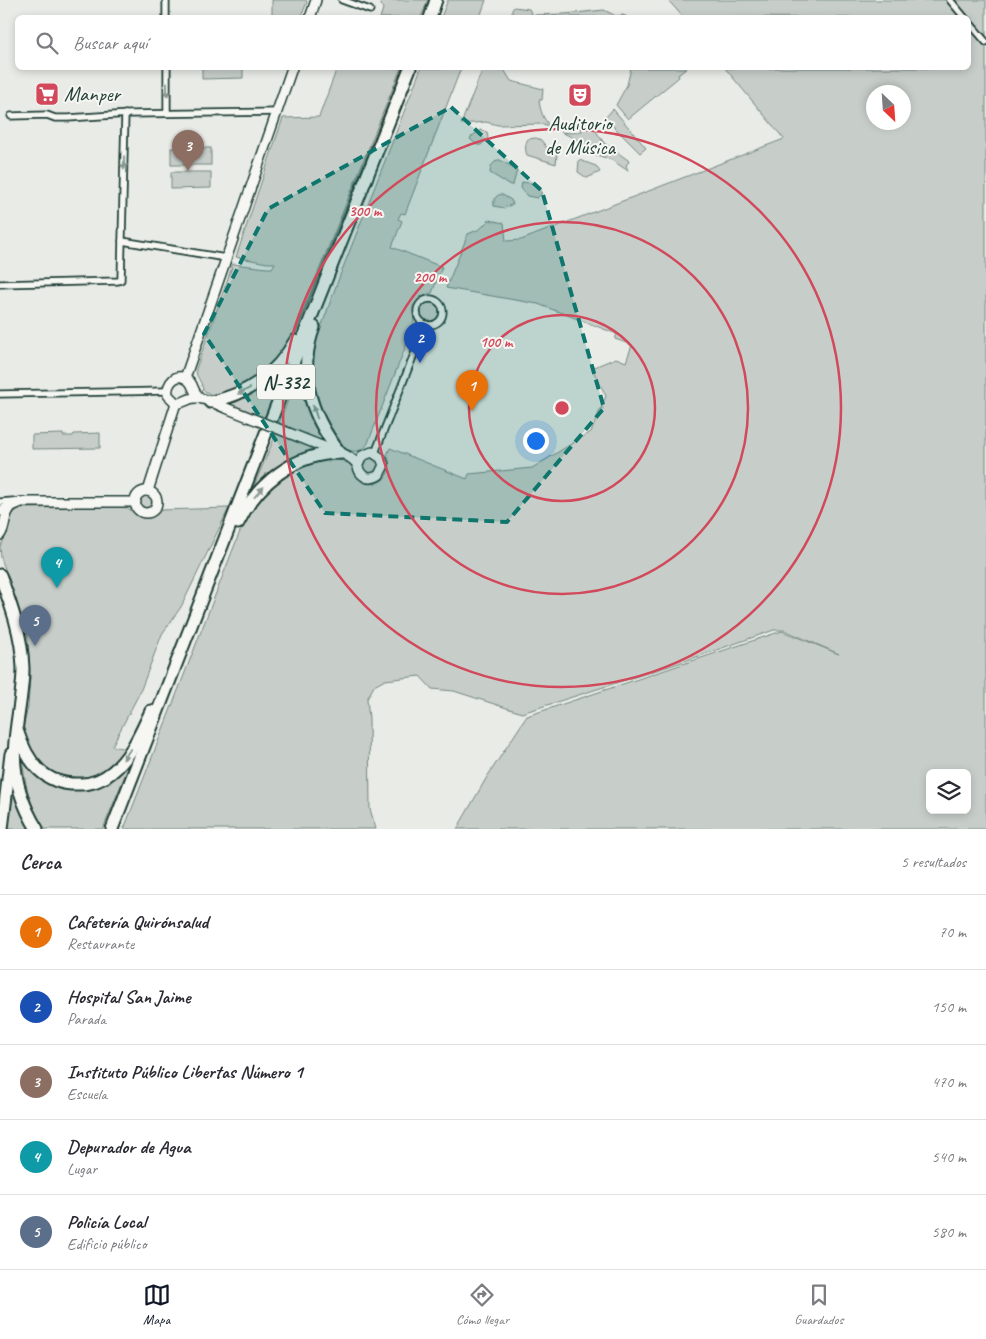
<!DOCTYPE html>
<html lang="es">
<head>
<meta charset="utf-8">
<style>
	body { margin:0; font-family:Caveat,sans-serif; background:#f2f2f3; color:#2b2b33 }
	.controls { position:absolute; right:15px; bottom:15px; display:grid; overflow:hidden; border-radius:8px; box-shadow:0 2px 8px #0003 }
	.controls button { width:45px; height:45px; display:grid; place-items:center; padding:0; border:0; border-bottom:1px solid #e1e1e2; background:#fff; color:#2b2b33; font:25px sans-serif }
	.compass { position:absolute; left:866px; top:85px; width:45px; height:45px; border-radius:50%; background:#fff; box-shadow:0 2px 8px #0003; rotate:155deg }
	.you { position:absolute; left:535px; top:440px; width:18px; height:18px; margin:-12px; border:4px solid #fff; border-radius:50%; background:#1a73e8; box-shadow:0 0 0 8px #1a73e833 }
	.badge { display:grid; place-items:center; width:32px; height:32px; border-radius:50%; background:#111827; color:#fff; font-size:16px; font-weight:700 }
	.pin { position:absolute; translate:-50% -41px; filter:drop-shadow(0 1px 2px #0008) }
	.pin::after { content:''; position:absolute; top:26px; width:18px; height:15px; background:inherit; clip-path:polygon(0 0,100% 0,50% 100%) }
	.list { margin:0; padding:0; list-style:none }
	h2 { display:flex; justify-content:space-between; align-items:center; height:65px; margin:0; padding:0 20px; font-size:21px }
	h2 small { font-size:16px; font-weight:400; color:#7c7c81 }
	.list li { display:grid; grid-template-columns:32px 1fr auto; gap:15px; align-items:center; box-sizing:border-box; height:75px; padding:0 20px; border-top:1px solid #e1e1e2 }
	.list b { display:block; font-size:19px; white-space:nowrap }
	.list p { margin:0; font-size:16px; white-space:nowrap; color:#7c7c81 }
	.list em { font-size:16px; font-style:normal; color:#7c7c81 }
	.icon { flex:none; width:28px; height:28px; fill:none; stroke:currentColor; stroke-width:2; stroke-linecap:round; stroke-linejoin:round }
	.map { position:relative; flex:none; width:986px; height:829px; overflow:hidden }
	.search { position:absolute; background:#fff; box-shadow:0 2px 8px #0003; left:15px; right:15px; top:15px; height:55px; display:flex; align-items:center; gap:12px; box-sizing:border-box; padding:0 18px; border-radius:8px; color:#7c7c81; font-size:19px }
	.sheet { height:440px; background:#fff }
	nav { display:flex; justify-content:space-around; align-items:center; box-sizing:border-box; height:70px; border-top:1px solid #e1e1e2; background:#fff; font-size:14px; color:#7c7c81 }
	nav a { display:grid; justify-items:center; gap:2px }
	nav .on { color:#111827 }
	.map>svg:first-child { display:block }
</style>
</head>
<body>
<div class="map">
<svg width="986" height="829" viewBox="0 0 986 829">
	<rect width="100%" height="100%" fill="#e9ebe7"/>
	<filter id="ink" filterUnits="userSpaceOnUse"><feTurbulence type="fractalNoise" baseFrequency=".02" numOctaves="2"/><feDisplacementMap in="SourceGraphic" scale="10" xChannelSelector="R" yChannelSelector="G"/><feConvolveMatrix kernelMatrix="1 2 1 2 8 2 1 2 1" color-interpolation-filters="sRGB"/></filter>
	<g filter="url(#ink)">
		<g fill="#c7cec9" stroke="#73867e" fill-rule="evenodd">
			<path d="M 272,0 L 306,0 L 307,2 L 301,17 L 272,18 Z"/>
			<path d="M 379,0 L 428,0 L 421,17 L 380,18 L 383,9 Z"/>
			<path d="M 448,0 L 486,0 L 480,17 L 441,17 Z"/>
			<path d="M 668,0 L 986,0 L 986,829 L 457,829 L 487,777 L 527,716 L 782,631 L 839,654 L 784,630 L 774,630 L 679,663 L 522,713 L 454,691 L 432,689 L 420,676 L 385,680 L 374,686 L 367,699 L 369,719 L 370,809 L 376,829 L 124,829 L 239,534 C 243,525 246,514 252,507 C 273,482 318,444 351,465 C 363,499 399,481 387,455 L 390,448 L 467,479 L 469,474 L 532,468 L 591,432 L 606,396 L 592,368 L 616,358 L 626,362 L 632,345 L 615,339 L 617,334 L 538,304 L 446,288 L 468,234 L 480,229 L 489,220 L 504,223 L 506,241 L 521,240 L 784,139 L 725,68 L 968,68 L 968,18 L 683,17 ZM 874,92 L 904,92 L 904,122 L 874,122 ZM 930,773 L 967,773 L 967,810 L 930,810 Z"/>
			<path d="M 514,7 L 529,9 L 532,15 L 565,14 L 604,10 L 616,16 L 623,15 L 627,17 L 512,17 L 512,10 Z"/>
			<path d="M 202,68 L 243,68 L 243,78 L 202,79 Z"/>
			<path d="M 337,68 L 401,68 L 290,342 C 279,360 256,381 237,390 C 228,393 218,394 209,397 L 210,394 L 203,390 C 202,381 195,376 196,369 L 233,264 L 267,268 L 272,268 L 275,263 L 267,263 L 236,257 L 283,118 L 319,117 Z"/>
			<path d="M 421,68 L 461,68 L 405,214 L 401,213 L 398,219 L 402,221 L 392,247 L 442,267 L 432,293 L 420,297 L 413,306 L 414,325 L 368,443 C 365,449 359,452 352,451 C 322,445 308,376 313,351 C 315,341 319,332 323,322 C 331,300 339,277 348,255 C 373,192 397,130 421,68 Z"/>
			<path d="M 483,68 L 503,68 L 511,81 L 543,89 L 542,100 L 539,100 C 540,110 543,119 550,126 L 543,124 L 498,125 L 486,122 L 461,124 Z"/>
			<path d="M 631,68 L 687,68 L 678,75 L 679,77 L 628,119 L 616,105 L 627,85 Z"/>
			<path d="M 613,109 L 646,148 L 640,153 L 605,118 Z"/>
			<path d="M 591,124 L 604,143 L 628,160 L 629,162 L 626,165 L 628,171 L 612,160 L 591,153 L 576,139 L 561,132 L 572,133 L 582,131 L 581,128 Z"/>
			<path d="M 480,130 L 487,132 L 488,138 L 481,145 L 477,145 L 470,139 L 471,137 Z"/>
			<path d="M 536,138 L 541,140 L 547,148 L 557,154 L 556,164 L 527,155 C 525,151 525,143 528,139 Z"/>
			<rect x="171" y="148" width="40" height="17"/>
			<path d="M 497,160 L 500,160 L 517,170 L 513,185 L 510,185 L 490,173 L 491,166 Z"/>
			<path d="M 579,160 L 596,166 L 600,172 L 587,178 L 578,172 Z"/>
			<path d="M 171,172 L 211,172 L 211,188 L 171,189 Z"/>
			<path d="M 522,182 C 532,184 540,181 542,193 L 537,198 L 527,196 L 521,188 Z"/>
			<path d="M 501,194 L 511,200 L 513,204 L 504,208 L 494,206 C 493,200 495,196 501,194 Z"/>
			<circle cx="430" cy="312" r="9"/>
			<path d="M 287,362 L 264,418 L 228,404 L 228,401 Z"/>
			<path d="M 303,362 L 307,405 L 323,441 L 279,423 Z"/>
			<path d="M 100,433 L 100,448 L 32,449 L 32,435 L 63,434 L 63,436 L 73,436 L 74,434 Z"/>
			<path d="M 276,434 L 322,452 L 250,495 Z"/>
			<circle cx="371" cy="465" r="8"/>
			<circle cx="147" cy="502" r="7"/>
			<path d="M 126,507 C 130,509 132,512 136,515 C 144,521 156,517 161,510 L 229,508 L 181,607 L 162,634 L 140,692 L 112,746 L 127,749 L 106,772 L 79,781 L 50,775 L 36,763 L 24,737 L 23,728 L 28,707 L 30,678 L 28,638 L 17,602 L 1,558 L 0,546 L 8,532 L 10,517 L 16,511 L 23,508 Z"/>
			<path d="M 22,755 C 25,760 27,765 30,769 C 50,795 92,796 116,777 C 121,773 125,768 130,763 L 103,829 L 45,829 C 30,807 24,782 22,755 Z"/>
			<path d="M 11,786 L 19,809 L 29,829 L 6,829 Z"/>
		</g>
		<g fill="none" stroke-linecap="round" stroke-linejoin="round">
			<g stroke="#687c75" stroke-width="2">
				<path d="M 423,18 L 429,0"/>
				<path d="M 293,338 L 403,68"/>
			</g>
			<g stroke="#1f3d34" stroke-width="9">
				<g id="street">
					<path d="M 166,0 L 166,18"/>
					<path d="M 342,0 L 370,10"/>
					<path d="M 950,0 L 965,18"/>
					<path d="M 968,21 L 986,42"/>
					<path d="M 167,68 L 167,113"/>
					<path d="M 11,116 L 47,115 L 55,118 L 68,118 L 130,114 L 276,112"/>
					<path d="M 122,241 L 226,258"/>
					<path d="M 0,284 L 118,281 L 121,280 L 125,114"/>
					<circle cx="430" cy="312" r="13"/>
					<path d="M 0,394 L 167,391"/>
					<path d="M 375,453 L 426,324"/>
					<path d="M 0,502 L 13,501 L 17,503"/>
				</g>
			</g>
			<g stroke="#1f3d34" stroke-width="12">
				<g id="secondary">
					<path d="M 310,18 L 316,0"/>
					<path d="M 185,378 L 292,68"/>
					<path d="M 202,399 C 191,392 195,385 188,380 C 177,371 166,383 168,395 L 176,403 C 184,404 187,398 195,398 C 205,397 217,405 226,408"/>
					<path d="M 319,445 C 330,449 348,453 356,463 C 359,467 358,473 364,476 C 369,480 374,478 379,475 L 384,465 L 381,458 L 372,452 L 362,456 L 358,465"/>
					<path d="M 148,491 L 176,403"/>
					<circle cx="146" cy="502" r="11"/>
					<path d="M 0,511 L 21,502 L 136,502"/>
					<path d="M 0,535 C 7,525 2,518 11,507"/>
				</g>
			</g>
			<g stroke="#1f3d34" stroke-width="15">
				<g id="highway">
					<path d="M 430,18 L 436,0"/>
					<path d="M 314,327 C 297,373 311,416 340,453"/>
					<path d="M 210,402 C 247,395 277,374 295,341"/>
					<path d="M 238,523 C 257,484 294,453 340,453"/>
					<path d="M 0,575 C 11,605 22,635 23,668 C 23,692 17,717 15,741 C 12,772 21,803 37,829"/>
					<path d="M 17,730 C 27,762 44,786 81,784 C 92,784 104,779 112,772 C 131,757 141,732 151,711"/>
					<path d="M 2,829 L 11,754"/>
					<path d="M 112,829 L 304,335 L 410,68"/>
				</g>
			</g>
			<use href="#street" stroke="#f6f6f2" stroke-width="5.5"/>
			<use href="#secondary" stroke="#f6f6f2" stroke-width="9"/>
			<use href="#highway" stroke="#f6f6f2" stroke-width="11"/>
			<g stroke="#1f3d34" stroke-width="12" stroke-linecap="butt">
				<path id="secondary-bridge" d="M 226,408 L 319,445"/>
			</g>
			<use href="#secondary-bridge" stroke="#f6f6f2" stroke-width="9"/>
		</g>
		<defs><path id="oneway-solid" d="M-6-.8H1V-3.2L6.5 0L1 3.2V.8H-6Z" transform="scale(1.25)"/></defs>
		<g fill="#8a9a93">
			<use href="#oneway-solid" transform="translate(167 90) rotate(89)"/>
			<use href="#oneway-solid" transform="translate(124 163) rotate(91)"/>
			<use href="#oneway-solid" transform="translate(244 391) rotate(154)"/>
			<use href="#oneway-solid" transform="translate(315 412) rotate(-109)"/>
			<use href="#oneway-solid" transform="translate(259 492) rotate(-48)"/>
			<use href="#oneway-solid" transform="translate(127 754) rotate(124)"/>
		</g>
	</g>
	<path fill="#0f766e" fill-opacity="0.2" stroke="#0f766e" stroke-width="4" stroke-dasharray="10 6" stroke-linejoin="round" d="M 451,107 L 542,191 L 604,408 L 507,522 L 325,513 L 204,334 L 268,209 Z"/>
	<g fill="none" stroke="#d1495b" stroke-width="2.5">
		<circle cx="562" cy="408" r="93"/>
		<circle cx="562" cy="408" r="186"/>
		<circle cx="562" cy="408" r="279"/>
	</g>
	<defs>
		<g id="supermarket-square" transform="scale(1.25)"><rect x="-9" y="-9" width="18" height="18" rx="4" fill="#d1495b" stroke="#f6f6f2"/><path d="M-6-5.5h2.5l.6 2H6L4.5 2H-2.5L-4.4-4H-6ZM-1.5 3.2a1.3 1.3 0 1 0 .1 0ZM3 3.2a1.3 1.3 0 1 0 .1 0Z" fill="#fff"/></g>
		<g id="theatre-square" transform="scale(1.25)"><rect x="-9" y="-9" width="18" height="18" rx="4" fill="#d1495b" stroke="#f6f6f2"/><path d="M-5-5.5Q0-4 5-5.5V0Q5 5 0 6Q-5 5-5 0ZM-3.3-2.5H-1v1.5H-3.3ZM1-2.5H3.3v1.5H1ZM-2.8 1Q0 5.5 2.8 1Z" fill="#fff"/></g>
	</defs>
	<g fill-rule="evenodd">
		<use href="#supermarket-square" x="47" y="94"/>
		<use href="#theatre-square" x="580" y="95"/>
	</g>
	<g text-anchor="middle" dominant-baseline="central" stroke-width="4" stroke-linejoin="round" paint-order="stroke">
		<rect fill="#f6f6f2" stroke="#60746d" stroke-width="1" x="257" y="364.5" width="58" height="35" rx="4"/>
		<g font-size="20" font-weight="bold" fill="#1f3d34">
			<text x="286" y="382">N-332</text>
		</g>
		<g font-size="21" fill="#1f3d34" stroke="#f6f6f2" text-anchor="start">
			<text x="64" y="94">Manper</text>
			<text x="580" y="123" text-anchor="middle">Auditorio<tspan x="580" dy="24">de Música</tspan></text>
		</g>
	</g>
	<circle cx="562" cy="408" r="8" fill="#d1495b" stroke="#f6f6f2" stroke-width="2.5"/>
	<g font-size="15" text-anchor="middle" font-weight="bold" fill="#d1495b" stroke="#f6f6f2" stroke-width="4" stroke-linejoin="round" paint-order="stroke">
		<text x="365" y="216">300 m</text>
		<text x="430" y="282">200 m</text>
		<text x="496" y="347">100 m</text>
	</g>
</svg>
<div class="controls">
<button><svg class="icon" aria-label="layers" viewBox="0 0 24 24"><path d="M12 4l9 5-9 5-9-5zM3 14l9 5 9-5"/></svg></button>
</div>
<svg class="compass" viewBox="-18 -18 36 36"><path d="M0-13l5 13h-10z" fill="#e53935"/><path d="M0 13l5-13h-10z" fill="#7c7c81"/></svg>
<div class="you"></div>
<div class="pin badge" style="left:472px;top:411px;background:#e8710a">1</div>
<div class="pin badge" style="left:420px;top:363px;background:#1a4fb4">2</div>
<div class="pin badge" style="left:188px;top:171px;background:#8d6e63">3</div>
<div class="pin badge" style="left:57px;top:588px;background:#0f9aa8">4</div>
<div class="pin badge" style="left:35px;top:646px;background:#5c6f8a">5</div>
<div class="search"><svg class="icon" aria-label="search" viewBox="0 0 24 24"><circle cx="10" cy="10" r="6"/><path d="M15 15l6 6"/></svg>Buscar aquí</div>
</div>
<section class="sheet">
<h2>Cerca<small>5 resultados</small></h2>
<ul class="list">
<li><span class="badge" style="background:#e8710a">1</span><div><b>Cafetería Quirónsalud</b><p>Restaurante</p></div><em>70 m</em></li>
<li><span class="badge" style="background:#1a4fb4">2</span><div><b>Hospital San Jaime</b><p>Parada</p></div><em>150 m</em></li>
<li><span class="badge" style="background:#8d6e63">3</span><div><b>Instituto Público Libertas Número 1</b><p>Escuela</p></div><em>470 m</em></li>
<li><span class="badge" style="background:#0f9aa8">4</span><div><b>Depurador de Agua</b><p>Lugar</p></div><em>540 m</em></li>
<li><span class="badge" style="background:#5c6f8a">5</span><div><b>Policía Local</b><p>Edificio público</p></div><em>580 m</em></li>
</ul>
</section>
<nav>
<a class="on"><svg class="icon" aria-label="map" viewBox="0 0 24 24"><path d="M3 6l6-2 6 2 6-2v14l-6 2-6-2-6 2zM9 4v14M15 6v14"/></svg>Mapa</a>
<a><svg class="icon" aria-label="directions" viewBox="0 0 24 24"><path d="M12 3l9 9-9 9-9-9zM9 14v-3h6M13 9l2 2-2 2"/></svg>Cómo llegar</a>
<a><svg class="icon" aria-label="saved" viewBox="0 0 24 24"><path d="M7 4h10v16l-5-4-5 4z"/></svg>Guardados</a>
</nav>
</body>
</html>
